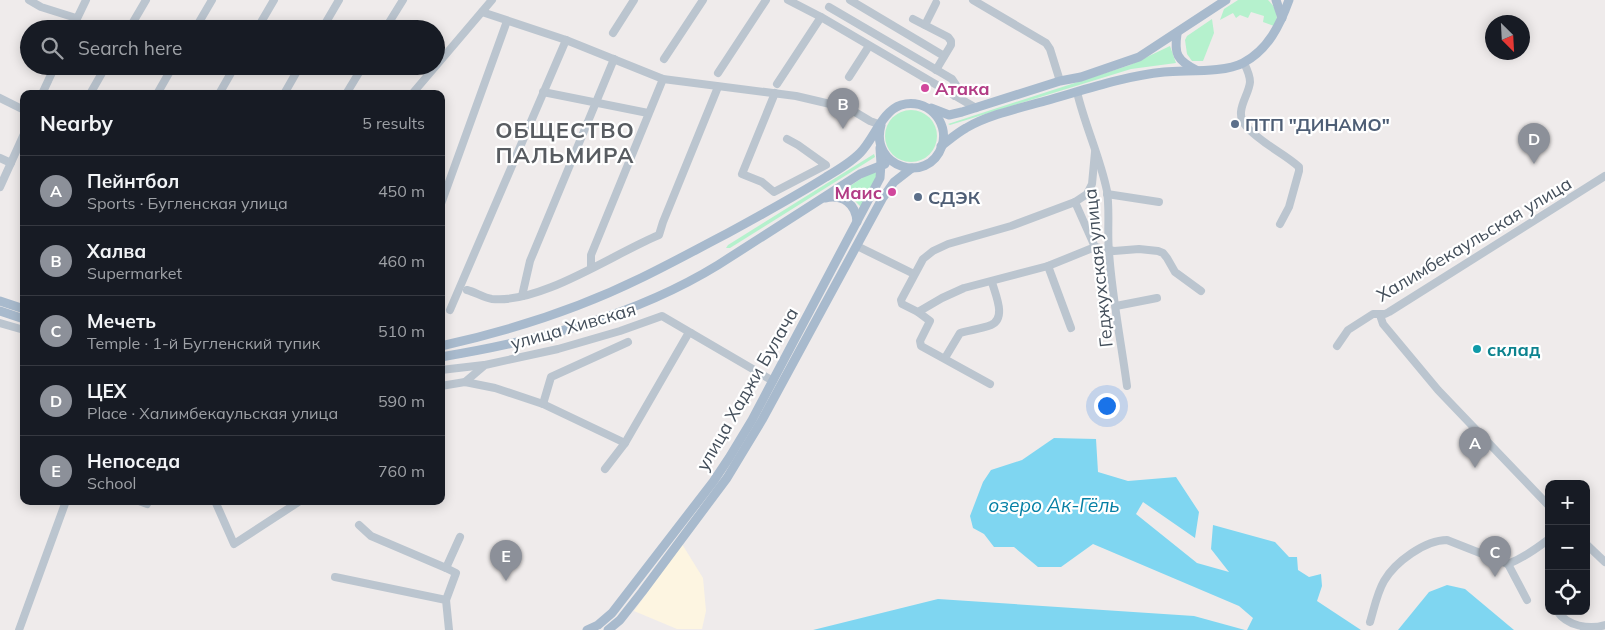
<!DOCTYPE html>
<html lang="en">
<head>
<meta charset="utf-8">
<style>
	body { margin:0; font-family:Mulish,sans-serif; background:#242831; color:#f1f3f6 }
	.controls { position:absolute; right:15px; bottom:15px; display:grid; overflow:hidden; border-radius:10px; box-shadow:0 2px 12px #0003 }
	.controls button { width:45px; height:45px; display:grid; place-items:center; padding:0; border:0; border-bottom:1px solid #363941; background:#171b24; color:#f1f3f6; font:25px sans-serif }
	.compass { position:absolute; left:1485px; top:15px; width:45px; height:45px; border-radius:50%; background:#171b24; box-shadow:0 2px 12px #0003; rotate:156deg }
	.you { position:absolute; left:1106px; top:405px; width:18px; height:18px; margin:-12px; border:4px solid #fff; border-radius:50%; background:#1a73e8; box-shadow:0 0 0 8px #1a73e833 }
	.badge { display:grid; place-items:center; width:32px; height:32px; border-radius:50%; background:#8c9099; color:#fff; font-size:16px; font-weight:700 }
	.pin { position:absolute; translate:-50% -41px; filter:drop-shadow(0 1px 2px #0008) }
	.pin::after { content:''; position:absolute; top:26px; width:18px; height:15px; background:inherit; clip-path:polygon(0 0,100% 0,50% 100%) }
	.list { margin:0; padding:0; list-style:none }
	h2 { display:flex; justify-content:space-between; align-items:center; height:65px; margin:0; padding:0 20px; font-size:21px }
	h2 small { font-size:16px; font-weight:400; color:#9ea1a6 }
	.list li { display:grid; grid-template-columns:32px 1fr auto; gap:15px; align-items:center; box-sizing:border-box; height:70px; padding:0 20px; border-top:1px solid #363941 }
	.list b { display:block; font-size:19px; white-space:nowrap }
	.list p { margin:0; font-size:16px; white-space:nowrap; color:#9ea1a6 }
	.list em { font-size:16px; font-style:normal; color:#9ea1a6 }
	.icon { flex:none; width:28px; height:28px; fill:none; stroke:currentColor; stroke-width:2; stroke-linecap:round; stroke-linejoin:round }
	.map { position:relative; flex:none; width:1605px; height:630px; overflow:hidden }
	.search { position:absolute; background:#171b24; box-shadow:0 2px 12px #0003; left:20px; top:20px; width:425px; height:55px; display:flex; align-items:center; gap:12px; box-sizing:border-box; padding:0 18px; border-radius:28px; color:#9ea1a6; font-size:19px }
	.panel { position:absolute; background:#171b24; box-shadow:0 2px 12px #0003; left:20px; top:90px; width:425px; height:415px; border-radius:10px }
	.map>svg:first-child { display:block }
</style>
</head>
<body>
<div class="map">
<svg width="1605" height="630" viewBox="0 0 1605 630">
	<rect width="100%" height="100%" fill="#efebeb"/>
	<path fill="#fdf5e1" d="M 682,544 L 703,578 L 706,611 L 702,629 L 677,629 L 634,611 Z"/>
	<g fill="#b5f1cd">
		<path d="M 1238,0 L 1268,0 C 1276,8 1280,17 1274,26 L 1263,22 L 1264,16 L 1251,12 L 1248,18 L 1240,15 L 1236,18 L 1233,13 L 1220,20 L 1224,9 Z"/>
		<path d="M 1212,19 L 1214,33 L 1203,61 L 1192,61 L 1187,54 L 1185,40 L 1187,36 Z"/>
		<path d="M 1170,46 L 1176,63 L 1131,69 L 950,125 L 948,124 L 1130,65 Z"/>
		<circle cx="911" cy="136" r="26"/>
		<path d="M 874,154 L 875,157 L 730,248 L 726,248 L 728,245 Z"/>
		<path d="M 877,172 L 874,184 L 861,207 L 854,200 L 841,194 L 841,192 L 868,174 Z"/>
	</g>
	<g fill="#7fd6f1">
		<path d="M 1054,438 L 1096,439 L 1098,472 L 1128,481 L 1176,477 L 1199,512 L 1195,538 L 1143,502 L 1136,514 L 1197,563 L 1229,572 L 1211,549 L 1213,525 L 1275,542 L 1289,557 L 1297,557 L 1298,570 L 1309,577 L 1321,574 L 1322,586 L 1317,601 L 1361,630 L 1247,630 L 1253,618 L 1239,606 L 1093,544 L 1061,567 L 1038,567 L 1014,547 L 994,547 L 984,534 L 973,528 L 970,516 L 983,482 L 991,470 L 1022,460 Z"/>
		<path d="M 1447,585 L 1465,589 L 1514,630 L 1398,630 L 1429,592 Z"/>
		<path d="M 938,599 L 1194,616 L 1245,630 L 813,630 Z"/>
	</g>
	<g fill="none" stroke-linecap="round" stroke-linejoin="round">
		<g stroke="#bbc5cf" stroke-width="8">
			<path d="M 29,0 L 41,7 L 76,18"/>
			<path d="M 788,0 L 821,17 L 976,108"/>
			<path d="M 850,0 L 944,56"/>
			<path d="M 973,0 L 1046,43 L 1050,49 L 1060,81"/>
			<path d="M 829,7 L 952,79 L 956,85 L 955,96"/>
			<path d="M 482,12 L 566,40 L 663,79 L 796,96 L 843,107 L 855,112 L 870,121 L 881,125"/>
			<path d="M 913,19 L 948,37 L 951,41 L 951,45 L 936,70"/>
			<path d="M 925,25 L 936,3"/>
			<path d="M 72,29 L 86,0"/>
			<path d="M 129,29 L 146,0"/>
			<path d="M 195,29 L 212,0"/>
			<path d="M 257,29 L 274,0"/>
			<path d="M 322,29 L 339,0"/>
			<path d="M 385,29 L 403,0"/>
			<path d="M 613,33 L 634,0"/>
			<path d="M 664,59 L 703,0"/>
			<path d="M 1244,63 C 1247,69 1250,75 1250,82 C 1249,96 1233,112 1246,126 C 1260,143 1284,153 1299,167 L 1299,171 L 1289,207 L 1280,224"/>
			<path d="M 718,73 L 766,0"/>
			<path d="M 849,77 L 869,46"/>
			<path d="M 777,84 L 821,17"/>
			<path d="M 543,92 L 648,113"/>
			<path d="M 1077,92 C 1085,126 1100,157 1107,191 C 1110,211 1107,232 1109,252 C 1112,297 1121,341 1127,386"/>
			<path d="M 775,93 L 742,174 L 762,182 L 774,192 L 826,165 L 798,145 L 787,139"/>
			<path d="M 42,94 L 55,66"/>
			<path d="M 90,94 L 106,66"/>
			<path d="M 157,94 L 173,66"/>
			<path d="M 219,94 L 235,66"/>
			<path d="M 284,94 L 300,66"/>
			<path d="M 346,94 L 363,66"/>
			<path d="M 412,94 L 492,0"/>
			<path d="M 0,98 L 24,110"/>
			<path d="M 1095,152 L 1092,184 L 1087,194 L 1075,202 L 1011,226 L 948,244 L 933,251 L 923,259 L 901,300 L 902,304 L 918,312 L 942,298 L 964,288 L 1048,266 L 1095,247 L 1114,251 L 1139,249 L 1158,251 L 1163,253 L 1167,258 L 1175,272 L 1201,291"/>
			<path d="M 0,158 L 11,163"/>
			<path d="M 0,187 L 24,134"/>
			<path d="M 1107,194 L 1159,202"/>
			<path d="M 1075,202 L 1095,247"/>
			<path d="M 441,204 L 507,21"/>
			<path d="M 857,246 L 914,274"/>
			<path d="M 1048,266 L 1071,328"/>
			<path d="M 591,267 L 591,255 L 663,79"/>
			<path d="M 467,290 C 475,292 484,298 492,299 C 541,304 613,254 659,235 L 663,222 L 718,87"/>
			<path d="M 522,296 L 530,261 L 614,59"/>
			<path d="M 1116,306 L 1157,298"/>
			<path d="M 450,310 L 566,40"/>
			<path d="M 918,312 L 930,321 L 920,341 L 921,346 L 990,384"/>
			<path d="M 1380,315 L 1383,324 L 1438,390 L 1549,506"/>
			<path d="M 0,323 L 24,330"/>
			<path d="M 1337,346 L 1348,330 L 1373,314 L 1385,314 L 1389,312 L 1605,176"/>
			<path d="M 945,358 L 960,333 C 970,330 981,329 991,325 C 1007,318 995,294 992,282"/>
			<path d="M 441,370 L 484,365"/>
			<path d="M 465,382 L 485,365 L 558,349 L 620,331 L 662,316 L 691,333"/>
			<path d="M 441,386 L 465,382 L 495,388 L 543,404 L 625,443"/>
			<path d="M 543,404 L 551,377 L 628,342"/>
			<path d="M 605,469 L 625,443 L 688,334 L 691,333 L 773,381"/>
			<path d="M 139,501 L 147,504"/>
			<path d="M 215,501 L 234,544 L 300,501"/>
			<path d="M 359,525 L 371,536 L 446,568"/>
			<path d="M 1586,544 L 1605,562"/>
			<path d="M 1508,564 L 1527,600"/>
			<path d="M 335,577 L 446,600 L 449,630"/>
			<path d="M 446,600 L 456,573 L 446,568 L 460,537"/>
			<path d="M 1557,611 C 1567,626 1589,630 1605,625"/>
			<path d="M 1370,622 C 1374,609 1377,593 1384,581 C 1395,562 1425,540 1447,540 L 1508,564 C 1523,558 1536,549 1549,539"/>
			<path d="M 19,630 L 66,501"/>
		</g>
		<g stroke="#a8bacd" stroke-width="9">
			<path d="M 1276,0 L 1282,18"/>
			<path d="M 1177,34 C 1174,54 1177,60 1196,70"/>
			<path d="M 931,108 L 949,115 L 962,112 L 1060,81 L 1081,77 L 1139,57 L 1226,0"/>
			<path d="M 941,146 C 949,140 957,133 966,128 C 988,115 1020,108 1045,101 C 1084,90 1124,76 1164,72 C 1186,70 1224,73 1243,63 C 1268,50 1280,25 1289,0"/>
			<path d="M 825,198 C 843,194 856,204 857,222"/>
			<path d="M 0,301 L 24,309"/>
			<path d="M 0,311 L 24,319"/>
			<path d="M 441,346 C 509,331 578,309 641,278 C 670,264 699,248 728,233 C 761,215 794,197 826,177 C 838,170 850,163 860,153 C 874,139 882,111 901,105 C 926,97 950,121 942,146 C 928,186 869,167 881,125"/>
			<path d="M 441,357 C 537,341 635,316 718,265 L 860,174 L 885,164"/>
			<path d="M 587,630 L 598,625 L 612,613 L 713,482 L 729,458 L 752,420 L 880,178 L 881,164 L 880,148"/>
			<path d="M 608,630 L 620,620 L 642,592 L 727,478 L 762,420 L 882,199 L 894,182 L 912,168"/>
		</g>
	</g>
	<g fill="#d1479c" stroke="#fff" stroke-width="2">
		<circle cx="925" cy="88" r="5"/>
		<circle cx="892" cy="192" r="5"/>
	</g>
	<g fill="#5c6f8a" stroke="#fff" stroke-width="2">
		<circle cx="1235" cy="124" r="5"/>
		<circle cx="918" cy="197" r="5"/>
	</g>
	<circle fill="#0f9aa8" stroke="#fff" stroke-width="2" cx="1477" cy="349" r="5"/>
	<g text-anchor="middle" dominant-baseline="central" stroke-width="4.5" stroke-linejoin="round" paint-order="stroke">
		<g font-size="18" font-weight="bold" fill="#b23c85" stroke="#fff" text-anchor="start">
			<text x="935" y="88">Атака</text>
			<text x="882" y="192" text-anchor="end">Маис</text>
		</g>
		<g font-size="18" font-weight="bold" fill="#4e5e75" stroke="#fff" text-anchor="start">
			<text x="1245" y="124">ПТП "ДИНАМО"</text>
			<text x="928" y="197">СДЭК</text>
		</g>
		<g font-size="18" fill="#434e5a" stroke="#fff">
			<text transform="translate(1474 239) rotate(-31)">Халимбекаульская улица</text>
			<text transform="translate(1098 268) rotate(-96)">Геджухская улица</text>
			<text transform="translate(573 326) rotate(-16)">улица Хивская</text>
			<text transform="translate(747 389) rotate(-60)">улица Хаджи Булача</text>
		</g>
		<g font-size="18" font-weight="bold" fill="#0d838f" stroke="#fff" text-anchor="start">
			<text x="1487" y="349">склад</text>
		</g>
		<g font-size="19" font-style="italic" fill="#047fa4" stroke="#fff">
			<text x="1054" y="505">озеро Ак-Гёль</text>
		</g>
		<g font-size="22" font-weight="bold" letter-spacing="1" fill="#585c61" stroke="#fff">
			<text x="565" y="130">ОБЩЕСТВО<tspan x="565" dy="25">ПАЛЬМИРА</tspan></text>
		</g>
	</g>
</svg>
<div class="controls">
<button>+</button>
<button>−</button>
<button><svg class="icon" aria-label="locate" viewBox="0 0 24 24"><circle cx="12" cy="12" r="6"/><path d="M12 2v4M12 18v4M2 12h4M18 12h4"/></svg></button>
</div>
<svg class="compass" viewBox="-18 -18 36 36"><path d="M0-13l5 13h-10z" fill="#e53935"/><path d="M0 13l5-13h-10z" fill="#9ea1a6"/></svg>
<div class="you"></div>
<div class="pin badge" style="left:1475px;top:468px">A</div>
<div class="pin badge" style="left:843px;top:129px">B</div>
<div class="pin badge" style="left:1495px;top:577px">C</div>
<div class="pin badge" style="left:1534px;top:164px">D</div>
<div class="pin badge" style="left:506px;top:581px">E</div>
<div class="search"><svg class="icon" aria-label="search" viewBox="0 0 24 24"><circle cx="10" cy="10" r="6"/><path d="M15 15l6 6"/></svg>Search here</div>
<section class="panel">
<h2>Nearby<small>5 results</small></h2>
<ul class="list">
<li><span class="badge">A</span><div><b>Пейнтбол</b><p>Sports · Бугленская улица</p></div><em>450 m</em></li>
<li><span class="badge">B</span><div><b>Халва</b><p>Supermarket</p></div><em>460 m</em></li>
<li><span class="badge">C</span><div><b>Мечеть</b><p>Temple · 1-й Бугленский тупик</p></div><em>510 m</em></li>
<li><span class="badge">D</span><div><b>ЦЕХ</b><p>Place · Халимбекаульская улица</p></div><em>590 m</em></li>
<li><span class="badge">E</span><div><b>Непоседа</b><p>School</p></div><em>760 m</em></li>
</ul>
</section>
</div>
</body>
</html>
